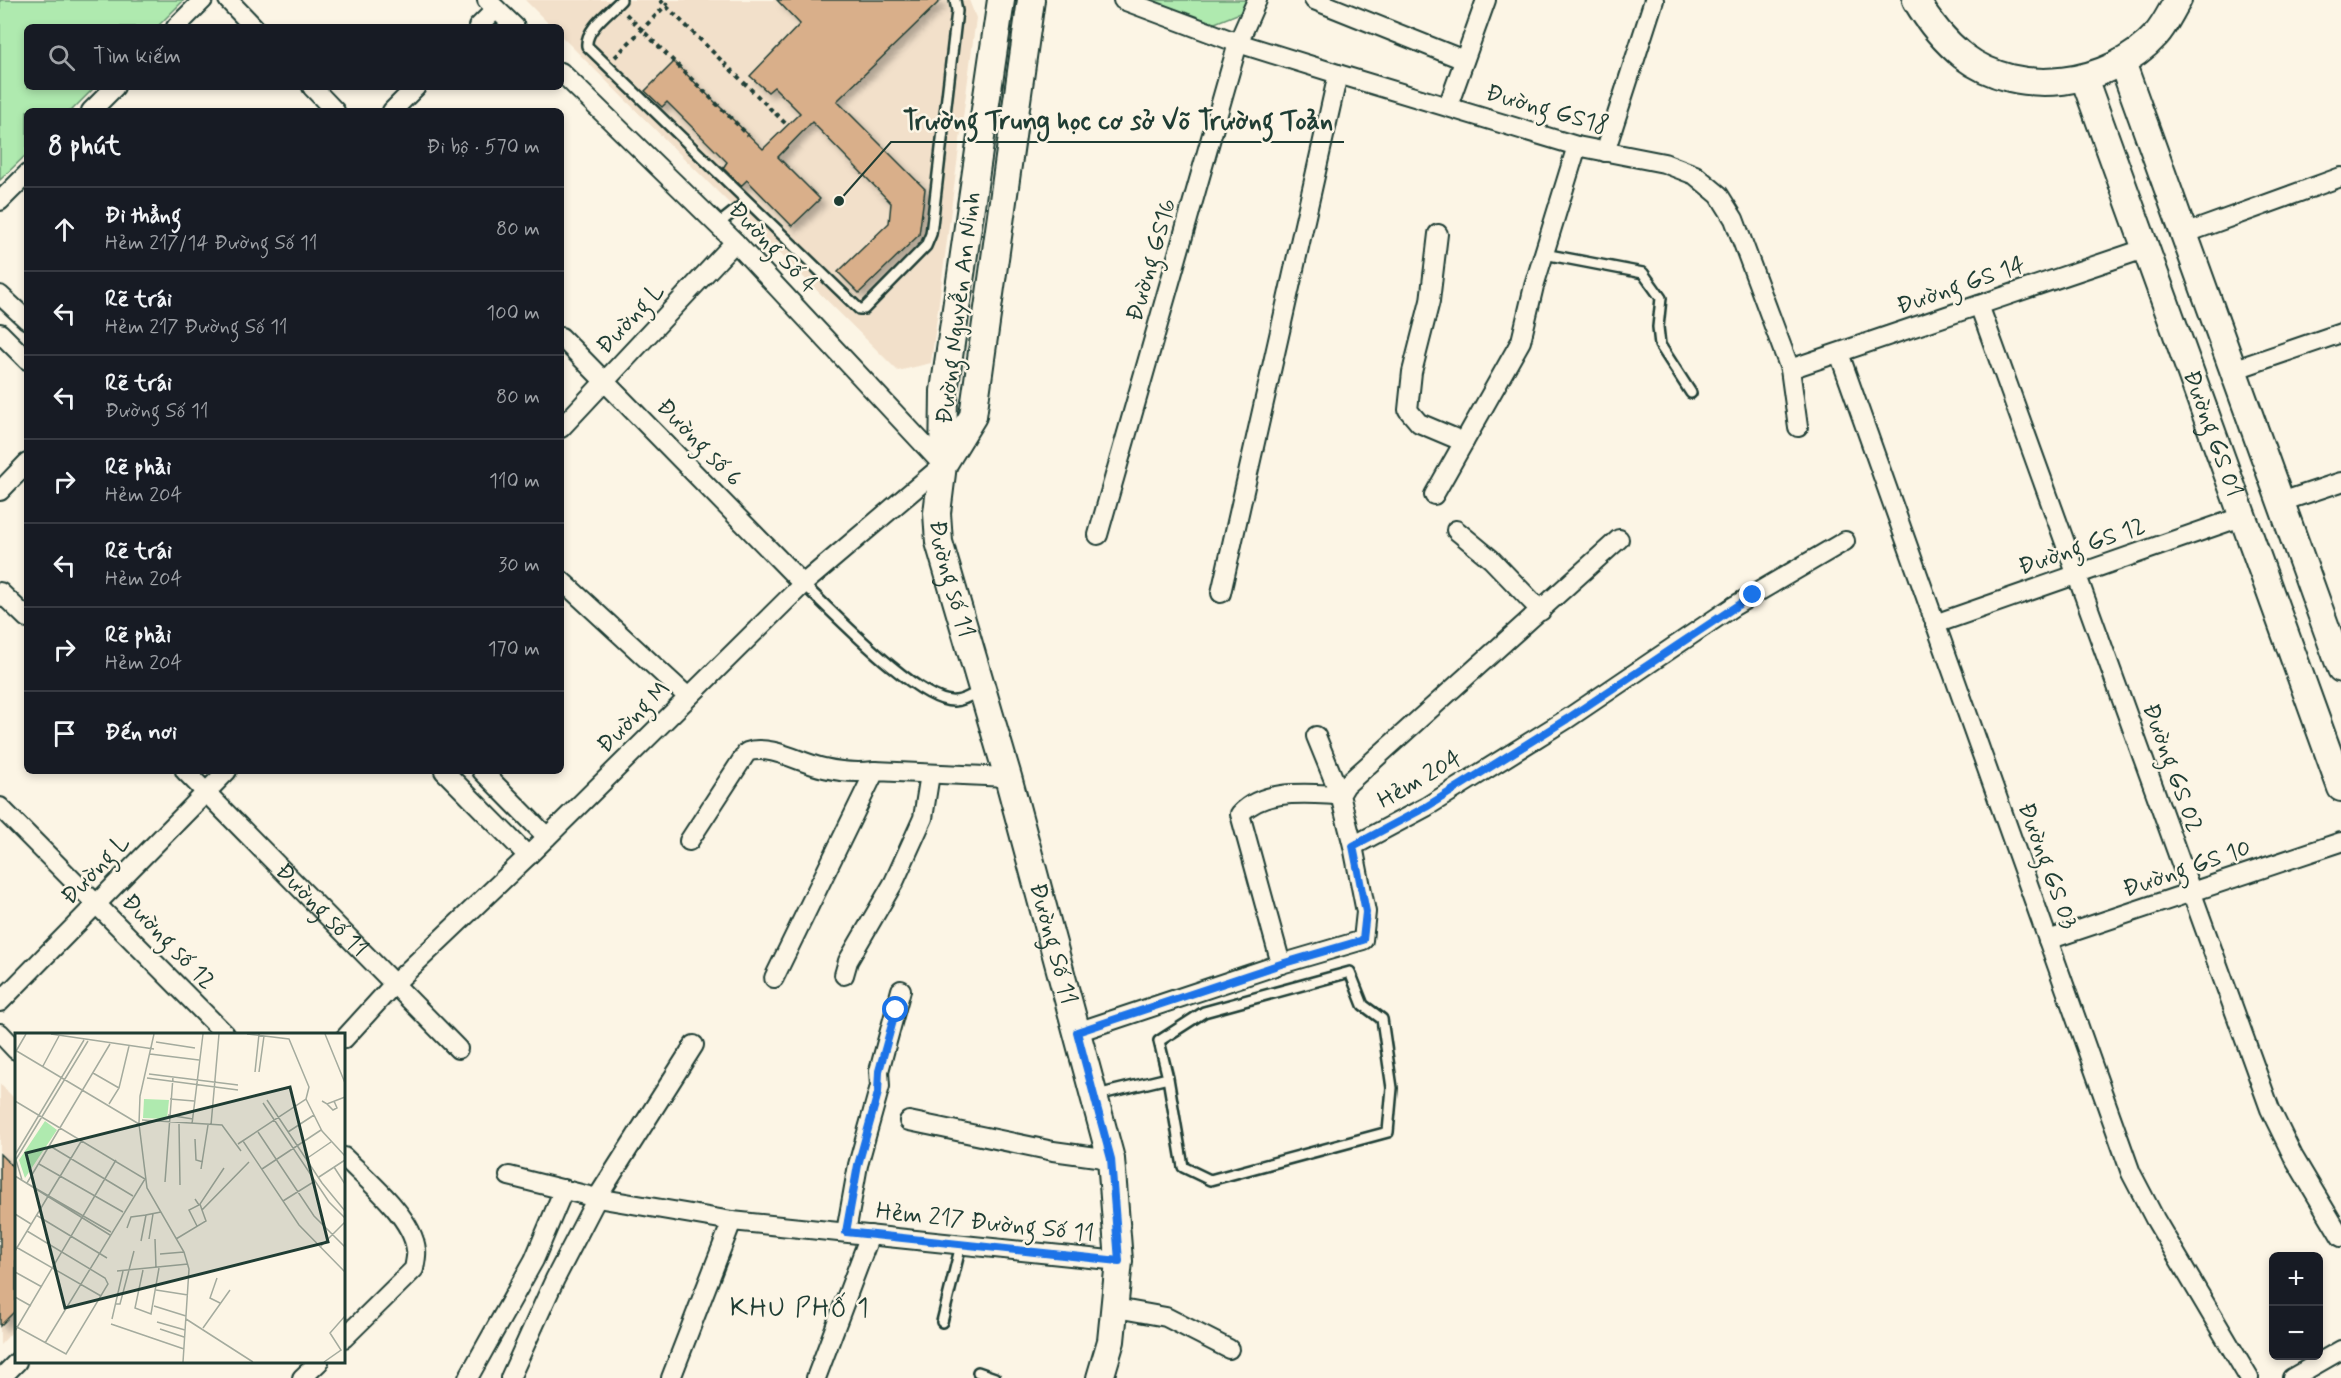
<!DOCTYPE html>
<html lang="vi">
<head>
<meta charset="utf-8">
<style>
	body { margin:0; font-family:Mynerve,sans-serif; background:#20242c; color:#f1f3f6 }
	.controls { position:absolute; right:18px; bottom:18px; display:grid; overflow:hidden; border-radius:9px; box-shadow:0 3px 9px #0003 }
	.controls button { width:54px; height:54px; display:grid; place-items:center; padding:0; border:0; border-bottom:2px solid #363941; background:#171b24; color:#f1f3f6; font:30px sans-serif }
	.stop { position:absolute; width:18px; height:18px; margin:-14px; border:4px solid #1a73e8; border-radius:50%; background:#fff }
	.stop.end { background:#1a73e8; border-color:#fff; box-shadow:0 2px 6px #0008 }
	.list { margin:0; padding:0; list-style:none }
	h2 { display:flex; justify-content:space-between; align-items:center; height:78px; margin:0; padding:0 24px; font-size:26px }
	h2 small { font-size:20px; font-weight:400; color:#9ea1a6 }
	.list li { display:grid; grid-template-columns:39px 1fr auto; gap:18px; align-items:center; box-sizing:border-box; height:84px; padding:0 24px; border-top:2px solid #363941 }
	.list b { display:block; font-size:22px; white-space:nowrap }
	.list p { margin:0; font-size:20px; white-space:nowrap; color:#9ea1a6 }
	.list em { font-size:20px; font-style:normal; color:#9ea1a6 }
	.icon { flex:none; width:33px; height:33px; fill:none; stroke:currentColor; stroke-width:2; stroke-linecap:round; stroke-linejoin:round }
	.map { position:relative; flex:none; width:2341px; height:1378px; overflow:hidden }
	.search { position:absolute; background:#171b24; box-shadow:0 3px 9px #0003; left:24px; top:24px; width:540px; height:66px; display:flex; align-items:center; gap:15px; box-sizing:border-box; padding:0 21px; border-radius:9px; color:#9ea1a6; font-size:22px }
	.panel { position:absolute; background:#171b24; box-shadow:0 3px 9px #0003; left:24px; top:108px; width:540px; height:666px; border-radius:9px }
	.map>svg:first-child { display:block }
</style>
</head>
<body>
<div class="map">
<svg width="2341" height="1378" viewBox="0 0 2341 1378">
	<defs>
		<filter id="shadow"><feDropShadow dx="5.5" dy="5.5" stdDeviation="3" flood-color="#0004"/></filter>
	</defs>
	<rect width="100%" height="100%" fill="#fcf5e5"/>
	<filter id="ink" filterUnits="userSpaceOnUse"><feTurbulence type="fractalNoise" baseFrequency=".0167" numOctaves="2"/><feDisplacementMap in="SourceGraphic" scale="12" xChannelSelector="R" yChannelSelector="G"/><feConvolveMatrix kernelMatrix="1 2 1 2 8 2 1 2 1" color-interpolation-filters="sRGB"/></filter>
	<g filter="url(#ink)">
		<g fill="#f2e0ca">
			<path d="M 525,0 L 969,0 L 976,18 L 931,363 L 898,371 L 561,36 L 561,27 L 552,27 Z"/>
			<path d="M 0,1084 L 16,1100 L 16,1328 L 0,1345 Z"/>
		</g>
		<g fill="#afeaaf" stroke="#679472" stroke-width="1.5">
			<path d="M 0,0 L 184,0 L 157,27 L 27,27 L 27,87 L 95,87 L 71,111 L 27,111 L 27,154 L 0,180 Z"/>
			<path d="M 1144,0 L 1249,0 L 1245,11 L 1210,25 Z"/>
		</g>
		<g fill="#d9af8a" stroke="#1f3d34" stroke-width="1.5" filter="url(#shadow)">
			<path d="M 777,0 L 941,0 L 837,101 L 925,189 L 919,235 L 859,293 L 838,272 L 889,223 L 891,203 L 812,122 L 778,157 L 820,199 L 792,226 L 747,180 L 741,186 L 723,168 L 727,162 L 667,102 L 662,107 L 645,91 L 674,62 L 763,149 L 800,113 L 774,87 L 768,92 L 750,76 L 800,24 Z"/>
			<path d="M 0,1154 L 16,1170 L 16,1310 L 0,1326 Z"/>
		</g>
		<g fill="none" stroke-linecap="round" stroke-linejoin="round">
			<g stroke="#1f3d34" stroke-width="14">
				<g id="lane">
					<path d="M 621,0 C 610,12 585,29 587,46 L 859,309 L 864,309 L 926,246 L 931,234 L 957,11 L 955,0"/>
					<path d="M 717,225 L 746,202"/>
					<path d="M 1544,254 L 1643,273 L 1661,298 L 1658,327 L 1660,345 L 1691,393"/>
					<path d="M 803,584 C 830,609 920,705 955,701 C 963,701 974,694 981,690"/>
					<path d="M 1097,1095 L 1168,1078 L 1159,1041 L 1204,1012 L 1350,972 L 1363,1005 L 1382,1019 L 1392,1088 L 1388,1132 L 1210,1180 L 1183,1167 L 1168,1078"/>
					<path d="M 942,1322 L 961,1245"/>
					<path d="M 978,1372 L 995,1378"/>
				</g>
			</g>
			<g stroke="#1f3d34" stroke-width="22">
				<g id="street">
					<path d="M 228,0 L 254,27"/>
					<path d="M 487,0 L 515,27"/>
					<path d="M 1123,0 L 1238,43 L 1338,74 L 1577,146 L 1664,163 L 1695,175 L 1719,195 L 1734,219 L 1790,369 L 1798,427"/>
					<path d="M 1314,0 L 1464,60"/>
					<path d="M 176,27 L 203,0"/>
					<path d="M 478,27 L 496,9"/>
					<path d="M 312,87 L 335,111"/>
					<path d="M 1448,106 L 1486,0"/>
					<path d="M 91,111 L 115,87"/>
					<path d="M 392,111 L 416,87"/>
					<path d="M 1605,152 L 1654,0"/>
					<path d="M 0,201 L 27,174"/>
					<path d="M 1438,234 L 1430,301 L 1412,372 L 1408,410 L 1419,423 L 1464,442"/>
					<path d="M 2184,234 L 2341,177"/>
					<path d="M 0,295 L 27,320"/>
					<path d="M 1979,305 L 2270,1109 L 2293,1156 L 2341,1237"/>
					<path d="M 0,333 L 27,360"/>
					<path d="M 561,337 L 803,584"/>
					<path d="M 1839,353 L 2131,1173 L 2155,1219 L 2249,1378"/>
					<path d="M 1790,369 L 2147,248"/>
					<path d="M 2233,370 L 2341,333"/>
					<path d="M 561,428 L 735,242"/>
					<path d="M 0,491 L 27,463"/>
					<path d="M 1434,495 L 1521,341 L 1534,286 L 1577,146"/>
					<path d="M 2281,502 L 2341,482"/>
					<path d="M 1456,530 L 1491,559 L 1541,611"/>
					<path d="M 1098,535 L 1238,43 L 1257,0"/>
					<path d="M 561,580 L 688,697"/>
					<path d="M 0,592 L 27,618"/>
					<path d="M 1221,593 L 1338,74"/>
					<path d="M 1935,624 L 2244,516"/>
					<path id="s1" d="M 185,771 L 458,1049"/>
					<path d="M 444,771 L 528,856"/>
					<path d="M 482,771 L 547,837"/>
					<path d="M 0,807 L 225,1034"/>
					<path d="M 689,841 L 747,752 C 771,744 800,763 824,768 C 841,772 858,773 875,771"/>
					<path d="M 1353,846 L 1340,795 L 1346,785 L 1619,539"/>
					<path d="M 2048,940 L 2341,842"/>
					<path d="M 1281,964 L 1240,814 C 1264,788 1308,794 1340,795 L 1316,736"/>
					<path d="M 844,975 L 848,961 L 894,882 L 923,818 L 930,774"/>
					<path d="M 774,978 L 875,771 L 1008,777"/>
					<path d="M 0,1002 L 227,771"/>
					<path d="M 1077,1032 L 1281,964 L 1363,940 L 1366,912 L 1353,846 L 1426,807 L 1567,719 L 1734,606 L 1845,541"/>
					<path d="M 0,1033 L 16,1050"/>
					<path d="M 344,1039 L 394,984 L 528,856 L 803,584 L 943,465 L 735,242 L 561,72"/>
					<path d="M 909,1121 L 1053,1151 L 1111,1159"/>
					<path d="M 344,1157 C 366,1179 413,1217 416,1250 C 417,1255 415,1263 414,1269 L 344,1338"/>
					<path d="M 509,1176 L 597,1198 L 732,1221 L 1119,1261"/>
					<path d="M 846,1232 L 858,1165 L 880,1086 L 879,1071 L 901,990"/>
					<path d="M 1116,1308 L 1166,1317 L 1229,1349"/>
					<path d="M 1,1378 L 17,1362"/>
					<path d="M 302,1378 L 319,1362"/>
					<path d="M 468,1378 L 534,1260 L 564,1189"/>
					<path d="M 510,1378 L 555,1279 L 597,1198 L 694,1045"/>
					<path d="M 671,1378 L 732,1221"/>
					<path d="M 816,1378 L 870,1235"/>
					<path d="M 2292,1378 L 2341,1350"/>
				</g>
			</g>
			<g stroke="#1f3d34" stroke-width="30">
				<g id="secondary">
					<path id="s2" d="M 1001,0 L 944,391 L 943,465 L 937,513 L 939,542 L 1008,777 L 1111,1159 L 1119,1261 L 1111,1341 L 1100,1378"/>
					<path d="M 1916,0 C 1929,22 1943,40 1963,56 C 2019,99 2110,86 2156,35 C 2165,25 2171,11 2178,0"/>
					<path d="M 2122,62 L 2341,669"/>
					<path id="s3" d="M 2084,78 L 2341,788"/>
					<path d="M 943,465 L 973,416 L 1031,0"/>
				</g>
			</g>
			<g stroke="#1f3d34" stroke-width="4" stroke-dasharray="4.5 4.5" stroke-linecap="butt">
				<path d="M 660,0 L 787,125"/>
				<path d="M 626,14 L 748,135"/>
				<path d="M 615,57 L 671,0"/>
			</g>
			<use href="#lane" stroke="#fcf5e5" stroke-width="9"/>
			<use href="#street" stroke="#fcf5e5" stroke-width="18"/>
			<use href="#secondary" stroke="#fcf5e5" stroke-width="26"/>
		</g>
	</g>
	<g fill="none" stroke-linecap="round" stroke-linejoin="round" filter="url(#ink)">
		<path stroke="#1a73e8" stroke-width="8" d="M 896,1010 L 879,1071 L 878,1093 L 858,1165 L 846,1232 L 1119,1261 L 1111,1159 L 1077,1032 L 1281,964 L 1363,940 L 1366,912 L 1353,846 L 1426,807 L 1567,719 L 1753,595"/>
	</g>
	<g text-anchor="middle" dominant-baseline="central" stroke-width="5" stroke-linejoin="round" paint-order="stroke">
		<g font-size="24" fill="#1f3d34" stroke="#fcf5e5">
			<text transform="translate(1547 110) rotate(16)">Đường GS18</text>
			<text transform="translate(773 248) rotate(46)">Đường Số 4</text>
			<text transform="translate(1152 260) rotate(-74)">Đường GS16</text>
			<text transform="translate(1961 286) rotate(-19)">Đường GS 14</text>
			<text transform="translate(959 308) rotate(-83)">Đường Nguyễn An Ninh</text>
			<text transform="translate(631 319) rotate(-47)">Đường L</text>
			<text stroke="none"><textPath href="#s3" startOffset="378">Đường GS 01</textPath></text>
			<text transform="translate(699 443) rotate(46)">Đường số 6</text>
			<text transform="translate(2082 547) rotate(-19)">Đường GS 12</text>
			<text stroke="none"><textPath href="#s2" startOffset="585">Đường số 11</textPath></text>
			<text transform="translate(634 717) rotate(-45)">Đường M</text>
			<text transform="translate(2172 768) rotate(70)">Đường GS 02</text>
			<text transform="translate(1420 780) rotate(-30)">Hẻm 204</text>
			<text transform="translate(2047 866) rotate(70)">Đường GS 03</text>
			<text transform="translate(2187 869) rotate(-19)">Đường GS 10</text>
			<text transform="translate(96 870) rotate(-46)">Đường L</text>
			<text stroke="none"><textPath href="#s1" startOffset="195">Đường số 11</textPath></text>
			<text transform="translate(168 942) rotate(46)">Đường số 12</text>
			<text stroke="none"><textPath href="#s2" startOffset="964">Đường Số 11</textPath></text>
			<text transform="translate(985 1223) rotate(6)">Hẻm 217 Đường Số 11</text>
		</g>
		<g font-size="26" letter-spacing="1.5" fill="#1f3d34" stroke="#fcf5e5">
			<text x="800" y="1309">KHU PHỐ 1</text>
		</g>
	</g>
	<g transform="translate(15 1033)">
		<rect width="330" height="330" fill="#fcf5e5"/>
		<path d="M 129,66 L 154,67 L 152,86 L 128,85 ZM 30,88 L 42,97 L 10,145 L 4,127 Z" fill="#afeaaf"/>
		<path fill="none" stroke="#a4ab9e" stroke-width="1.5" d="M 36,1 L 139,16M 139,1 L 125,63 L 124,91 L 132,155 L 169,219 L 174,236 L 168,329M 232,1 L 274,6 L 294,54 L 291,66M 310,1 L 330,50M 141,9 L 180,15M 0,17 L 124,91M 0,20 L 11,1M 135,21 L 184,27M 28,33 L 44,3M 240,39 L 244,1M 244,39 L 249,3M 78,40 L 104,55M 134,41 L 223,52M 132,45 L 223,57M 155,66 L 179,68M 252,67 L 307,150 L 330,178M 0,68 L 130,146 L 30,310M 307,68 L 312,71 L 330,64M 248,70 L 314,169 L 330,185M 94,71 L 104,55 L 114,13M 312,71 L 318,77 L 322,75 L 319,68M 153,82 L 178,86M 127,87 L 207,92 L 226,118M 164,91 L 165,152M 177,91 L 188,1M 196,92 L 204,1M 243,99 L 299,183 L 330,214M 273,99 L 299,82M 180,106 L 181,127 L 188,129M 228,108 L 284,192 L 330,239M 223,111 L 291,66 L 307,98 L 330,123M 35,113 L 118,163M 0,122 L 69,7M 291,126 L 316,109M 1,127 L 7,147M 0,128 L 73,8M 24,131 L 108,179M 319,134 L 330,151M 186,136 L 193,92M 247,136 L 306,97M 0,143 L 95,202M 304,144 L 330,127M 150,149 L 158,44M 12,150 L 95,11M 13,151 L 96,199M 180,166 L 184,172 L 174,177 L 182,193M 268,168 L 300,148M 187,177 L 185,171 L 209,135M 0,181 L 16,191M 21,182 L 92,225M 112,195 L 116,184 L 131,182M 134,206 L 138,181M 140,206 L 141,235M 161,206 L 191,188 L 187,177 L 234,129M 126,208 L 131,182 L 146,179M 1,214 L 86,263M 305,214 L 330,189M 0,218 L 67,107M 145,221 L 169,219M 128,237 L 120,275 L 136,281 L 144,235M 102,238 L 173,231M 0,239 L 27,254M 202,245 L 195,265 L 205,270M 141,257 L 173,262M 0,264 L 16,273M 100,271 L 105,271 L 119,218M 139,273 L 171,283M 97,286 L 108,238M 171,286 L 238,329M 142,289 L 170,297M 96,291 L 169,316M 0,293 L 51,321 L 93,251 L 90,245 L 12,198M 188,295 L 215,257M 145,296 L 169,304M 0,298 L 101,127M 309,329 L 326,317 L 315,300 L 330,283"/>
		<path fill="#1f3d34" fill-opacity="0.15" stroke="#1f3d34" stroke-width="3" d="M 275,54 L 313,209 L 50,275 L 11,120 Z"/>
		<rect width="330" height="330" fill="none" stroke="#1f3d34" stroke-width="3"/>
	</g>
	<path fill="none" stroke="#1f3d34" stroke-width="2" d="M839 201L891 142H1344"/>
	<circle fill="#1f3d34" stroke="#fcf5e5" stroke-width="2" cx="839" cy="201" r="6"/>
	<g font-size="26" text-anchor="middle" font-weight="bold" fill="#1f3d34" stroke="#fcf5e5" stroke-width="5" stroke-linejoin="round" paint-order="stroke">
		<text x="1118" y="129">Trường Trung học cơ sở Võ Trường Toản</text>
	</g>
</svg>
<div class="controls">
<button>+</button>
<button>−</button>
</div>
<div class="stop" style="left:896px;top:1010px"></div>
<div class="stop end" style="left:1753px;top:595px"></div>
<div class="search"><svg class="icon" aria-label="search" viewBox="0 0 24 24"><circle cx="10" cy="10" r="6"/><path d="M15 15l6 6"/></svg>Tìm kiếm</div>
<section class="panel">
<h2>8 phút<small>Đi bộ · 570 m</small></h2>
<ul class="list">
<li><svg class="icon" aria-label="ahead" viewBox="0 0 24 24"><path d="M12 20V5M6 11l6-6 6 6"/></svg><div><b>Đi thẳng</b><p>Hẻm 217/14 Đường Số 11</p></div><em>80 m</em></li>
<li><svg class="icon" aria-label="left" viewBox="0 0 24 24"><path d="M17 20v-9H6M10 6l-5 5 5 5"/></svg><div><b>Rẽ trái</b><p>Hẻm 217 Đường Số 11</p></div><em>100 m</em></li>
<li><svg class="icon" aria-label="left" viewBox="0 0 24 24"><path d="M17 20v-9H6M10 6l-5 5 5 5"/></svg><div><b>Rẽ trái</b><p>Đường Số 11</p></div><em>80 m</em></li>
<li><svg class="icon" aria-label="right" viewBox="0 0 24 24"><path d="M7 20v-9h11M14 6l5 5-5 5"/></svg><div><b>Rẽ phải</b><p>Hẻm 204</p></div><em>110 m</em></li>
<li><svg class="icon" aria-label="left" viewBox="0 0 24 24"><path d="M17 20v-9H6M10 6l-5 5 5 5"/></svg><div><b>Rẽ trái</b><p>Hẻm 204</p></div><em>30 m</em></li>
<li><svg class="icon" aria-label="right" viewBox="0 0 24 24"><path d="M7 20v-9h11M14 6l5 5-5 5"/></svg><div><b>Rẽ phải</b><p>Hẻm 204</p></div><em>170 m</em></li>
<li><svg class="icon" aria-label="arrive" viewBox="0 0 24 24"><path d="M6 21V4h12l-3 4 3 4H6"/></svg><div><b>Đến nơi</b></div></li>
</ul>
</section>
</div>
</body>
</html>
